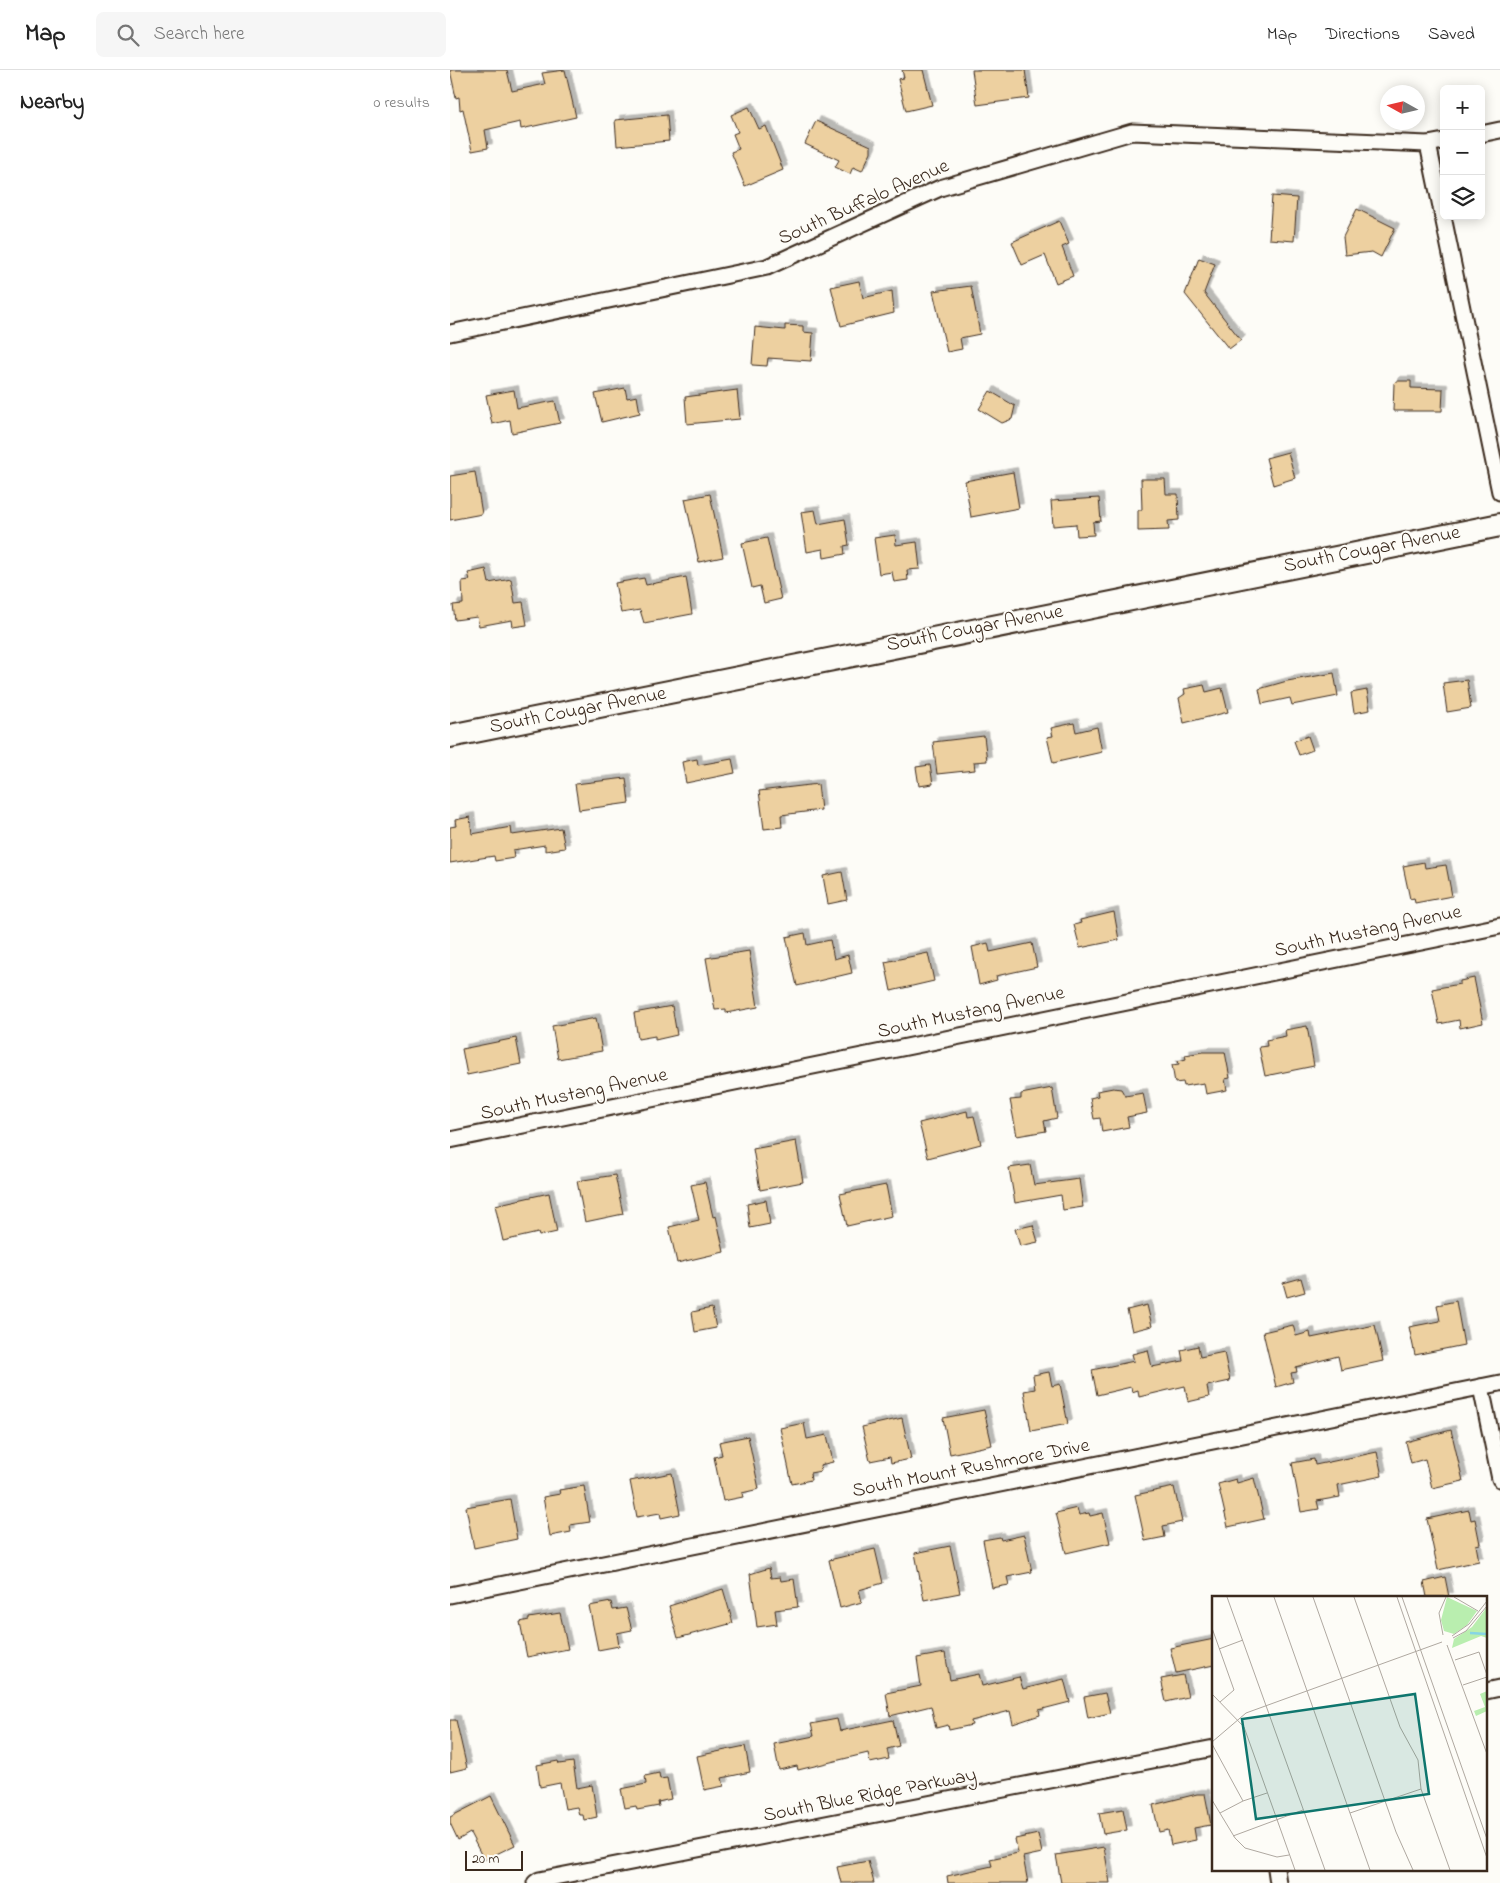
<!DOCTYPE html>
<html lang="en">
<head>
<meta charset="utf-8">
<style>
	body { margin:0; font-family:"Indie Flower",sans-serif; background:#f6f6f6; color:#222 }
	.controls { position:absolute; right:15px; top:15px; display:grid; overflow:hidden; border-radius:8px; box-shadow:0 2px 12px #0003 }
	.controls button { width:45px; height:45px; display:grid; place-items:center; padding:0; border:0; border-bottom:1px solid #e0e0e0; background:#fff; color:#222; font:25px sans-serif }
	.compass { position:absolute; left:930px; top:15px; width:45px; height:45px; border-radius:50%; background:#fff; box-shadow:0 2px 12px #0003; rotate:278deg }
	.scale { position:absolute; left:15px; bottom:12px; width:58px; box-sizing:border-box; padding-left:5px; border:2px solid #3b2a1e; border-top:0; font-size:14px; line-height:18px; white-space:nowrap; color:#3b2a1e; -webkit-text-stroke:4px #fdfcf7; paint-order:stroke }
	.list { margin:0; padding:0; list-style:none }
	h2 { display:flex; justify-content:space-between; align-items:center; height:65px; margin:0; padding:0 20px; font-size:21px }
	h2 small { font-size:16px; font-weight:400; color:#767676 }
	.icon { flex:none; width:28px; height:28px; fill:none; stroke:currentColor; stroke-width:2; stroke-linecap:round; stroke-linejoin:round }
	.map { position:relative; flex:none; width:1050px; height:1813px; overflow:hidden }
	header { display:flex; align-items:center; gap:30px; box-sizing:border-box; height:70px; padding:0 25px; background:#fff; border-bottom:1px solid #e0e0e0 }
	header strong { font-size:24px }
	nav { display:flex; gap:28px; margin-inline-start:auto; font-size:18px }
	.search { width:350px; height:45px; background:#f6f6f6; display:flex; align-items:center; gap:12px; box-sizing:border-box; padding:0 18px; border-radius:8px; color:#767676; font-size:19px }
	main { display:flex }
	aside { flex:1; background:#fff }
	.map>svg:first-child { display:block }
</style>
</head>
<body>
<header>
<strong>Map</strong>
<div class="search"><svg class="icon" aria-label="search" viewBox="0 0 24 24"><circle cx="10" cy="10" r="6"/><path d="M15 15l6 6"/></svg>Search here</div>
<nav><a>Map</a><a>Directions</a><a>Saved</a></nav>
</header>
<main>
<aside>
<h2>Nearby<small>0 results</small></h2>
<ul class="list">
</ul>
</aside>
<div class="map">
<svg width="1050" height="1813" viewBox="0 0 1050 1813">
	<defs>
		<filter id="shadow"><feDropShadow dx="4.5" dy="-4.5" stdDeviation="0" flood-color="#0004"/></filter>
	</defs>
	<rect width="100%" height="100%" fill="#fdfcf7"/>
	<filter id="ink" filterUnits="userSpaceOnUse"><feTurbulence type="fractalNoise" baseFrequency=".02" numOctaves="2"/><feDisplacementMap in="SourceGraphic" scale="10" xChannelSelector="R" yChannelSelector="G"/><feConvolveMatrix kernelMatrix="1 2 1 2 8 2 1 2 1" color-interpolation-filters="sRGB"/></filter>
	<g filter="url(#ink)">
		<g fill="#edd0a0" stroke="#3b2a1e" filter="url(#shadow)">
			<path d="M 0,0 L 57,0 L 62,21 L 95,14 L 92,3 L 115,0 L 126,47 L 71,59 L 70,52 L 35,60 L 38,78 L 22,81 L 13,39 L 10,40 L 9,27 L 6,28 Z"/>
			<path d="M 452,0 L 473,0 L 482,35 L 456,41 L 448,9 L 454,8 Z"/>
			<path d="M 522,0 L 575,0 L 579,28 L 527,35 Z"/>
			<path d="M 299,37 L 309,59 L 316,56 L 333,100 L 295,116 L 281,82 L 289,79 L 283,64 L 288,62 L 281,45 Z"/>
			<path d="M 217,45 L 219,71 L 167,76 L 165,50 Z"/>
			<path d="M 366,51 L 421,76 L 421,82 L 412,101 L 403,97 L 400,104 L 385,97 L 389,90 L 355,74 Z"/>
			<path d="M 822,126 L 847,128 L 844,171 L 819,169 Z"/>
			<path d="M 907,139 L 945,158 L 931,187 L 922,182 L 895,185 L 893,167 Z"/>
			<path d="M 609,151 L 619,174 L 612,177 L 623,206 L 606,213 L 595,185 L 572,195 L 562,172 Z"/>
			<path d="M 749,188 L 765,194 L 754,223 L 791,270 L 779,279 L 735,224 Z"/>
			<path d="M 409,211 L 413,228 L 442,221 L 444,243 L 391,256 L 381,217 Z"/>
			<path d="M 521,216 L 530,264 L 510,268 L 512,279 L 497,282 L 483,221 Z"/>
			<path d="M 335,255 L 353,256 L 353,262 L 363,263 L 361,291 L 318,288 L 317,296 L 302,295 L 305,257 L 335,260 Z"/>
			<path d="M 946,311 L 961,311 L 961,318 L 993,319 L 992,341 L 943,341 L 944,313 Z"/>
			<path d="M 175,318 L 177,328 L 187,326 L 190,343 L 152,352 L 145,324 Z"/>
			<path d="M 64,320 L 67,338 L 105,331 L 110,353 L 62,363 L 60,350 L 42,354 L 36,325 Z"/>
			<path d="M 287,320 L 290,349 L 237,354 L 235,327 Z"/>
			<path d="M 540,321 L 565,336 L 562,349 L 552,353 L 529,339 Z"/>
			<path d="M 838,382 L 845,408 L 823,415 L 816,388 Z"/>
			<path d="M 25,402 L 32,444 L 0,450 L 0,406 Z"/>
			<path d="M 563,402 L 569,438 L 521,447 L 515,411 Z"/>
			<path d="M 691,409 L 715,409 L 716,424 L 728,424 L 729,450 L 718,451 L 719,460 L 688,461 L 688,440 L 692,440 Z"/>
			<path d="M 260,424 L 273,487 L 249,492 L 235,429 Z"/>
			<path d="M 649,428 L 651,451 L 643,452 L 644,465 L 627,466 L 626,454 L 603,456 L 601,431 Z"/>
			<path d="M 365,440 L 368,454 L 395,449 L 399,475 L 394,476 L 395,484 L 374,488 L 373,479 L 357,482 L 351,442 Z"/>
			<path d="M 445,465 L 446,475 L 467,472 L 470,499 L 457,500 L 458,510 L 444,512 L 442,502 L 429,504 L 424,468 Z"/>
			<path d="M 317,468 L 331,529 L 314,533 L 310,516 L 302,518 L 292,473 Z"/>
			<path d="M 36,499 L 39,513 L 61,509 L 65,533 L 73,532 L 77,555 L 63,557 L 62,550 L 29,556 L 27,547 L 5,550 L 3,535 L 13,534 L 12,511 L 20,510 L 18,503 Z"/>
			<path d="M 236,507 L 242,544 L 194,553 L 190,540 L 171,543 L 165,513 L 194,508 L 196,515 Z"/>
			<path d="M 884,603 L 888,626 L 842,635 L 840,628 L 812,634 L 809,619 L 837,611 Z"/>
			<path d="M 1017,610 L 1021,638 L 997,642 L 993,613 Z"/>
			<path d="M 754,615 L 756,622 L 772,618 L 778,642 L 734,653 L 729,628 L 735,624 L 734,619 Z"/>
			<path d="M 917,620 L 920,640 L 904,643 L 901,623 Z"/>
			<path d="M 624,653 L 626,662 L 647,657 L 652,682 L 603,693 L 597,667 L 603,666 L 601,658 Z"/>
			<path d="M 534,666 L 537,691 L 524,692 L 525,700 L 487,704 L 483,672 Z"/>
			<path d="M 858,666 L 863,680 L 849,685 L 844,671 Z"/>
			<path d="M 247,689 L 248,695 L 282,689 L 285,703 L 236,713 L 232,692 Z"/>
			<path d="M 480,695 L 483,714 L 469,716 L 466,697 Z"/>
			<path d="M 176,708 L 179,733 L 129,740 L 125,714 Z"/>
			<path d="M 368,714 L 371,740 L 331,745 L 332,757 L 314,759 L 309,721 Z"/>
			<path d="M 20,747 L 22,764 L 61,757 L 62,765 L 111,758 L 115,778 L 95,781 L 95,775 L 63,780 L 64,788 L 45,791 L 44,786 L 0,793 L 0,757 L 6,756 L 5,750 Z"/>
			<path d="M 974,792 L 975,798 L 996,795 L 1002,826 L 965,833 L 964,828 L 960,829 L 953,796 Z"/>
			<path d="M 392,802 L 397,830 L 378,834 L 373,806 Z"/>
			<path d="M 664,842 L 669,870 L 630,878 L 624,855 L 631,853 L 630,850 Z"/>
			<path d="M 355,863 L 357,875 L 380,870 L 384,889 L 398,885 L 402,903 L 347,916 L 336,867 Z"/>
			<path d="M 538,873 L 540,882 L 582,873 L 587,897 L 546,906 L 547,910 L 529,915 L 522,877 Z"/>
			<path d="M 299,881 L 308,937 L 276,943 L 276,939 L 265,940 L 256,888 Z"/>
			<path d="M 478,883 L 484,911 L 441,921 L 435,892 Z"/>
			<path d="M 1024,908 L 1033,953 L 1010,958 L 1009,950 L 989,954 L 982,919 L 1010,914 L 1010,911 Z"/>
			<path d="M 222,936 L 227,965 L 205,970 L 205,966 L 188,969 L 184,943 Z"/>
			<path d="M 146,948 L 152,981 L 108,989 L 102,956 Z"/>
			<path d="M 857,956 L 864,996 L 815,1006 L 809,977 L 817,976 L 816,970 L 836,966 L 835,960 Z"/>
			<path d="M 66,968 L 71,994 L 17,1005 L 12,979 Z"/>
			<path d="M 753,982 L 775,982 L 780,1008 L 775,1009 L 777,1020 L 756,1024 L 754,1013 L 734,1016 L 733,1012 L 725,1013 L 722,995 L 729,994 L 728,991 L 736,989 L 735,985 Z"/>
			<path d="M 602,1018 L 607,1048 L 594,1051 L 596,1061 L 567,1066 L 560,1030 L 571,1029 L 571,1024 Z"/>
			<path d="M 663,1018 L 671,1019 L 675,1026 L 693,1023 L 697,1043 L 677,1047 L 679,1057 L 652,1062 L 650,1048 L 644,1049 L 640,1028 L 648,1026 L 647,1021 Z"/>
			<path d="M 517,1041 L 518,1047 L 524,1046 L 531,1074 L 478,1088 L 469,1053 Z"/>
			<path d="M 346,1071 L 353,1112 L 310,1120 L 303,1079 Z"/>
			<path d="M 580,1095 L 584,1115 L 629,1109 L 633,1137 L 613,1140 L 611,1125 L 565,1133 L 559,1098 Z"/>
			<path d="M 165,1105 L 173,1144 L 135,1152 L 127,1111 Z"/>
			<path d="M 255,1112 L 263,1147 L 266,1146 L 274,1182 L 227,1193 L 219,1157 L 249,1150 L 241,1115 Z"/>
			<path d="M 436,1115 L 442,1146 L 397,1156 L 390,1124 Z"/>
			<path d="M 99,1123 L 107,1162 L 89,1166 L 88,1163 L 53,1171 L 45,1135 Z"/>
			<path d="M 316,1130 L 320,1154 L 300,1158 L 297,1134 Z"/>
			<path d="M 583,1155 L 588,1172 L 570,1176 L 565,1159 Z"/>
			<path d="M 851,1208 L 855,1222 L 837,1227 L 833,1213 Z"/>
			<path d="M 1006,1231 L 1014,1275 L 965,1285 L 959,1257 L 990,1251 L 987,1235 Z"/>
			<path d="M 697,1235 L 702,1256 L 682,1261 L 677,1240 Z"/>
			<path d="M 262,1238 L 266,1258 L 245,1262 L 242,1242 Z"/>
			<path d="M 843,1255 L 846,1266 L 860,1262 L 861,1268 L 925,1255 L 933,1291 L 891,1300 L 888,1286 L 846,1297 L 847,1302 L 841,1303 L 843,1312 L 826,1317 L 813,1262 Z"/>
			<path d="M 748,1276 L 750,1287 L 774,1282 L 780,1311 L 757,1316 L 759,1327 L 738,1332 L 735,1316 L 689,1327 L 688,1320 L 682,1322 L 681,1317 L 647,1325 L 642,1300 L 684,1291 L 682,1284 L 698,1280 L 702,1297 L 733,1291 L 731,1280 Z"/>
			<path d="M 599,1302 L 602,1316 L 610,1314 L 618,1354 L 581,1361 L 574,1321 L 585,1319 L 583,1305 Z"/>
			<path d="M 534,1340 L 542,1375 L 500,1384 L 493,1348 Z"/>
			<path d="M 452,1348 L 461,1389 L 441,1393 L 440,1387 L 420,1391 L 412,1357 Z"/>
			<path d="M 354,1353 L 357,1369 L 377,1365 L 383,1392 L 370,1395 L 371,1401 L 360,1403 L 361,1410 L 342,1414 L 330,1358 Z"/>
			<path d="M 1001,1360 L 1013,1411 L 982,1418 L 975,1389 L 961,1393 L 956,1372 Z"/>
			<path d="M 298,1366 L 309,1419 L 292,1423 L 293,1427 L 273,1431 L 264,1387 L 272,1385 L 269,1372 Z"/>
			<path d="M 927,1382 L 932,1406 L 888,1415 L 890,1427 L 867,1431 L 869,1439 L 851,1442 L 842,1393 L 864,1389 L 865,1395 Z"/>
			<path d="M 222,1403 L 230,1444 L 211,1448 L 210,1443 L 187,1447 L 180,1411 Z"/>
			<path d="M 804,1408 L 814,1449 L 778,1457 L 768,1414 L 786,1409 L 787,1413 Z"/>
			<path d="M 134,1416 L 140,1452 L 120,1455 L 121,1462 L 100,1466 L 93,1427 L 110,1424 L 109,1420 Z"/>
			<path d="M 724,1417 L 732,1452 L 713,1456 L 715,1467 L 695,1471 L 685,1425 Z"/>
			<path d="M 60,1429 L 67,1469 L 24,1478 L 16,1437 Z"/>
			<path d="M 627,1438 L 629,1445 L 639,1443 L 640,1446 L 653,1443 L 660,1473 L 616,1483 L 606,1443 Z"/>
			<path d="M 1019,1440 L 1021,1450 L 1025,1449 L 1030,1474 L 1026,1475 L 1029,1491 L 988,1500 L 977,1449 Z"/>
			<path d="M 574,1465 L 582,1502 L 557,1507 L 559,1515 L 542,1518 L 533,1470 L 550,1467 L 551,1470 Z"/>
			<path d="M 500,1476 L 510,1523 L 474,1530 L 465,1483 Z"/>
			<path d="M 425,1479 L 433,1513 L 409,1520 L 412,1532 L 390,1538 L 379,1490 Z"/>
			<path d="M 319,1498 L 321,1508 L 330,1507 L 331,1511 L 344,1509 L 348,1537 L 325,1540 L 327,1554 L 307,1557 L 300,1504 Z"/>
			<path d="M 995,1507 L 999,1527 L 977,1527 L 974,1512 Z"/>
			<path d="M 273,1519 L 283,1553 L 228,1568 L 219,1536 Z"/>
			<path d="M 161,1532 L 163,1540 L 176,1538 L 182,1560 L 167,1563 L 169,1576 L 148,1580 L 139,1536 Z"/>
			<path d="M 110,1543 L 118,1579 L 77,1587 L 70,1552 L 79,1550 L 79,1548 Z"/>
			<path d="M 764,1569 L 764,1595 L 726,1603 L 720,1578 Z"/>
			<path d="M 495,1583 L 500,1610 L 529,1604 L 532,1616 L 569,1607 L 573,1619 L 614,1609 L 620,1632 L 589,1640 L 590,1645 L 563,1654 L 560,1641 L 521,1651 L 522,1655 L 499,1660 L 498,1655 L 486,1658 L 481,1636 L 440,1646 L 436,1623 L 471,1616 L 467,1588 Z"/>
			<path d="M 733,1605 L 738,1627 L 716,1632 L 711,1609 Z"/>
			<path d="M 655,1623 L 660,1643 L 638,1648 L 634,1627 Z"/>
			<path d="M 387,1649 L 390,1661 L 443,1650 L 449,1676 L 437,1679 L 439,1689 L 420,1693 L 418,1683 L 348,1700 L 347,1696 L 329,1700 L 324,1674 L 364,1666 L 361,1654 Z"/>
			<path d="M 0,1650 L 6,1650 L 17,1698 L 0,1702 Z"/>
			<path d="M 295,1676 L 300,1702 L 272,1708 L 274,1716 L 254,1720 L 247,1686 Z"/>
			<path d="M 108,1691 L 109,1694 L 123,1692 L 127,1718 L 142,1715 L 147,1747 L 134,1750 L 133,1745 L 129,1745 L 127,1737 L 115,1739 L 110,1713 L 90,1717 L 87,1695 Z"/>
			<path d="M 209,1703 L 210,1709 L 217,1708 L 221,1729 L 208,1732 L 209,1736 L 187,1740 L 186,1736 L 175,1738 L 171,1719 L 196,1714 L 195,1706 Z"/>
			<path d="M 747,1724 L 755,1724 L 761,1755 L 744,1758 L 746,1770 L 721,1775 L 718,1760 L 709,1762 L 703,1735 Z"/>
			<path d="M 41,1726 L 65,1775 L 34,1790 L 20,1763 L 8,1770 L 0,1753 L 0,1747 Z"/>
			<path d="M 673,1739 L 677,1760 L 653,1764 L 649,1743 Z"/>
			<path d="M 588,1764 L 592,1783 L 573,1787 L 578,1813 L 498,1813 L 497,1806 L 542,1796 L 540,1789 L 568,1783 L 565,1769 Z"/>
			<path d="M 654,1777 L 660,1813 L 611,1813 L 606,1785 Z"/>
			<path d="M 418,1791 L 424,1813 L 391,1813 L 387,1797 Z"/>
		</g>
		<g fill="none" stroke-linecap="round" stroke-linejoin="round">
			<g stroke="#3b2a1e" stroke-width="19">
				<g id="street">
					<path d="M 1031,64 L 1050,60"/>
					<path d="M 978,74 L 1050,422"/>
					<path d="M 0,263 L 317,197 L 490,118 L 682,62 L 978,74 L 994,71"/>
					<path d="M 0,1070 L 1050,856"/>
					<path d="M 1031,1317 L 1050,1409"/>
					<path d="M 0,1525 L 1050,1313"/>
					<path d="M 1036,1621 L 1050,1618"/>
					<path d="M 826,1799 L 828,1813"/>
					<path d="M 85,1813 L 89,1810 L 764,1678"/>
				</g>
			</g>
			<g stroke="#3b2a1e" stroke-width="26">
				<path id="secondary" d="M 0,666 L 1050,455"/>
			</g>
			<use href="#street" stroke="#fdfcf7" stroke-width="15"/>
			<use href="#secondary" stroke="#fdfcf7" stroke-width="22"/>
		</g>
	</g>
	<g text-anchor="middle" dominant-baseline="central" stroke-width="4" stroke-linejoin="round" paint-order="stroke">
		<g font-size="20" fill="#3b2a1e" stroke="#fdfcf7">
			<text transform="translate(414 133) rotate(-24)">South Buffalo Avenue</text>
			<text transform="translate(922 480) rotate(-11)">South Cougar Avenue</text>
			<text transform="translate(525 559) rotate(-11)">South Cougar Avenue</text>
			<text transform="translate(128 641) rotate(-11)">South Cougar Avenue</text>
			<text transform="translate(918 862) rotate(-12)">South Mustang Avenue</text>
			<text transform="translate(521 943) rotate(-12)">South Mustang Avenue</text>
			<text transform="translate(124 1025) rotate(-12)">South Mustang Avenue</text>
			<text transform="translate(521 1399) rotate(-11)">South Mount Rushmore Drive</text>
			<text transform="translate(420 1726) rotate(-11)">South Blue Ridge Parkway</text>
		</g>
	</g>
	<g transform="translate(762 1526)">
		<rect width="275" height="275" fill="#fdfcf7"/>
		<path d="M 235,1 L 265,15 L 255,29 L 242,38 L 232,35 L 229,24 ZM 275,11 L 275,42 L 269,40 L 240,52 L 242,43 L 260,31 ZM 275,95 L 275,115 L 264,120 L 262,115 L 273,111 L 268,98 Z" fill="#b9eeaf"/>
		<path fill="none" stroke="#86d5e4" stroke-width="2.5" d="M 258,37 L 275,38"/>
		<path fill="none" stroke="#afa8a0" stroke-width="1" d="M 15,1 L 113,274M 62,1 L 158,274M 101,1 L 184,236 L 201,274M 142,1 L 188,131 L 206,164 L 209,193 L 238,274M 185,1 L 275,262M 190,1 L 275,243M 242,1 L 266,15M 0,32 L 22,94 L 8,106M 231,39 L 227,17 L 234,1M 240,40 L 257,28 L 275,5M 241,42 L 254,35 L 275,10M 235,49 L 275,158M 7,53 L 31,44M 243,64 L 267,56 L 275,79M 251,89 L 275,81M 0,98 L 32,131 L 83,274M 0,146 L 34,117 L 230,46M 0,148 L 31,205M 0,204 L 23,242 L 33,252 L 65,261 L 77,259M 8,217 L 31,205 L 55,197M 138,217 L 209,193M 21,240 L 91,214"/>
		<path fill="#0f766e" fill-opacity="0.15" stroke="#0f766e" stroke-width="2.5" d="M 203,98 L 217,198 L 44,223 L 30,123 Z"/>
		<rect width="275" height="275" fill="none" stroke="#3b2a1e" stroke-width="2.5"/>
	</g>
</svg>
<div class="controls">
<button>+</button>
<button>−</button>
<button><svg class="icon" aria-label="layers" viewBox="0 0 24 24"><path d="M12 4l9 5-9 5-9-5zM3 14l9 5 9-5"/></svg></button>
</div>
<svg class="compass" viewBox="-18 -18 36 36"><path d="M0-13l5 13h-10z" fill="#e53935"/><path d="M0 13l5-13h-10z" fill="#767676"/></svg>
<div class="scale">20 m</div>
</div>
</main>
</body>
</html>
